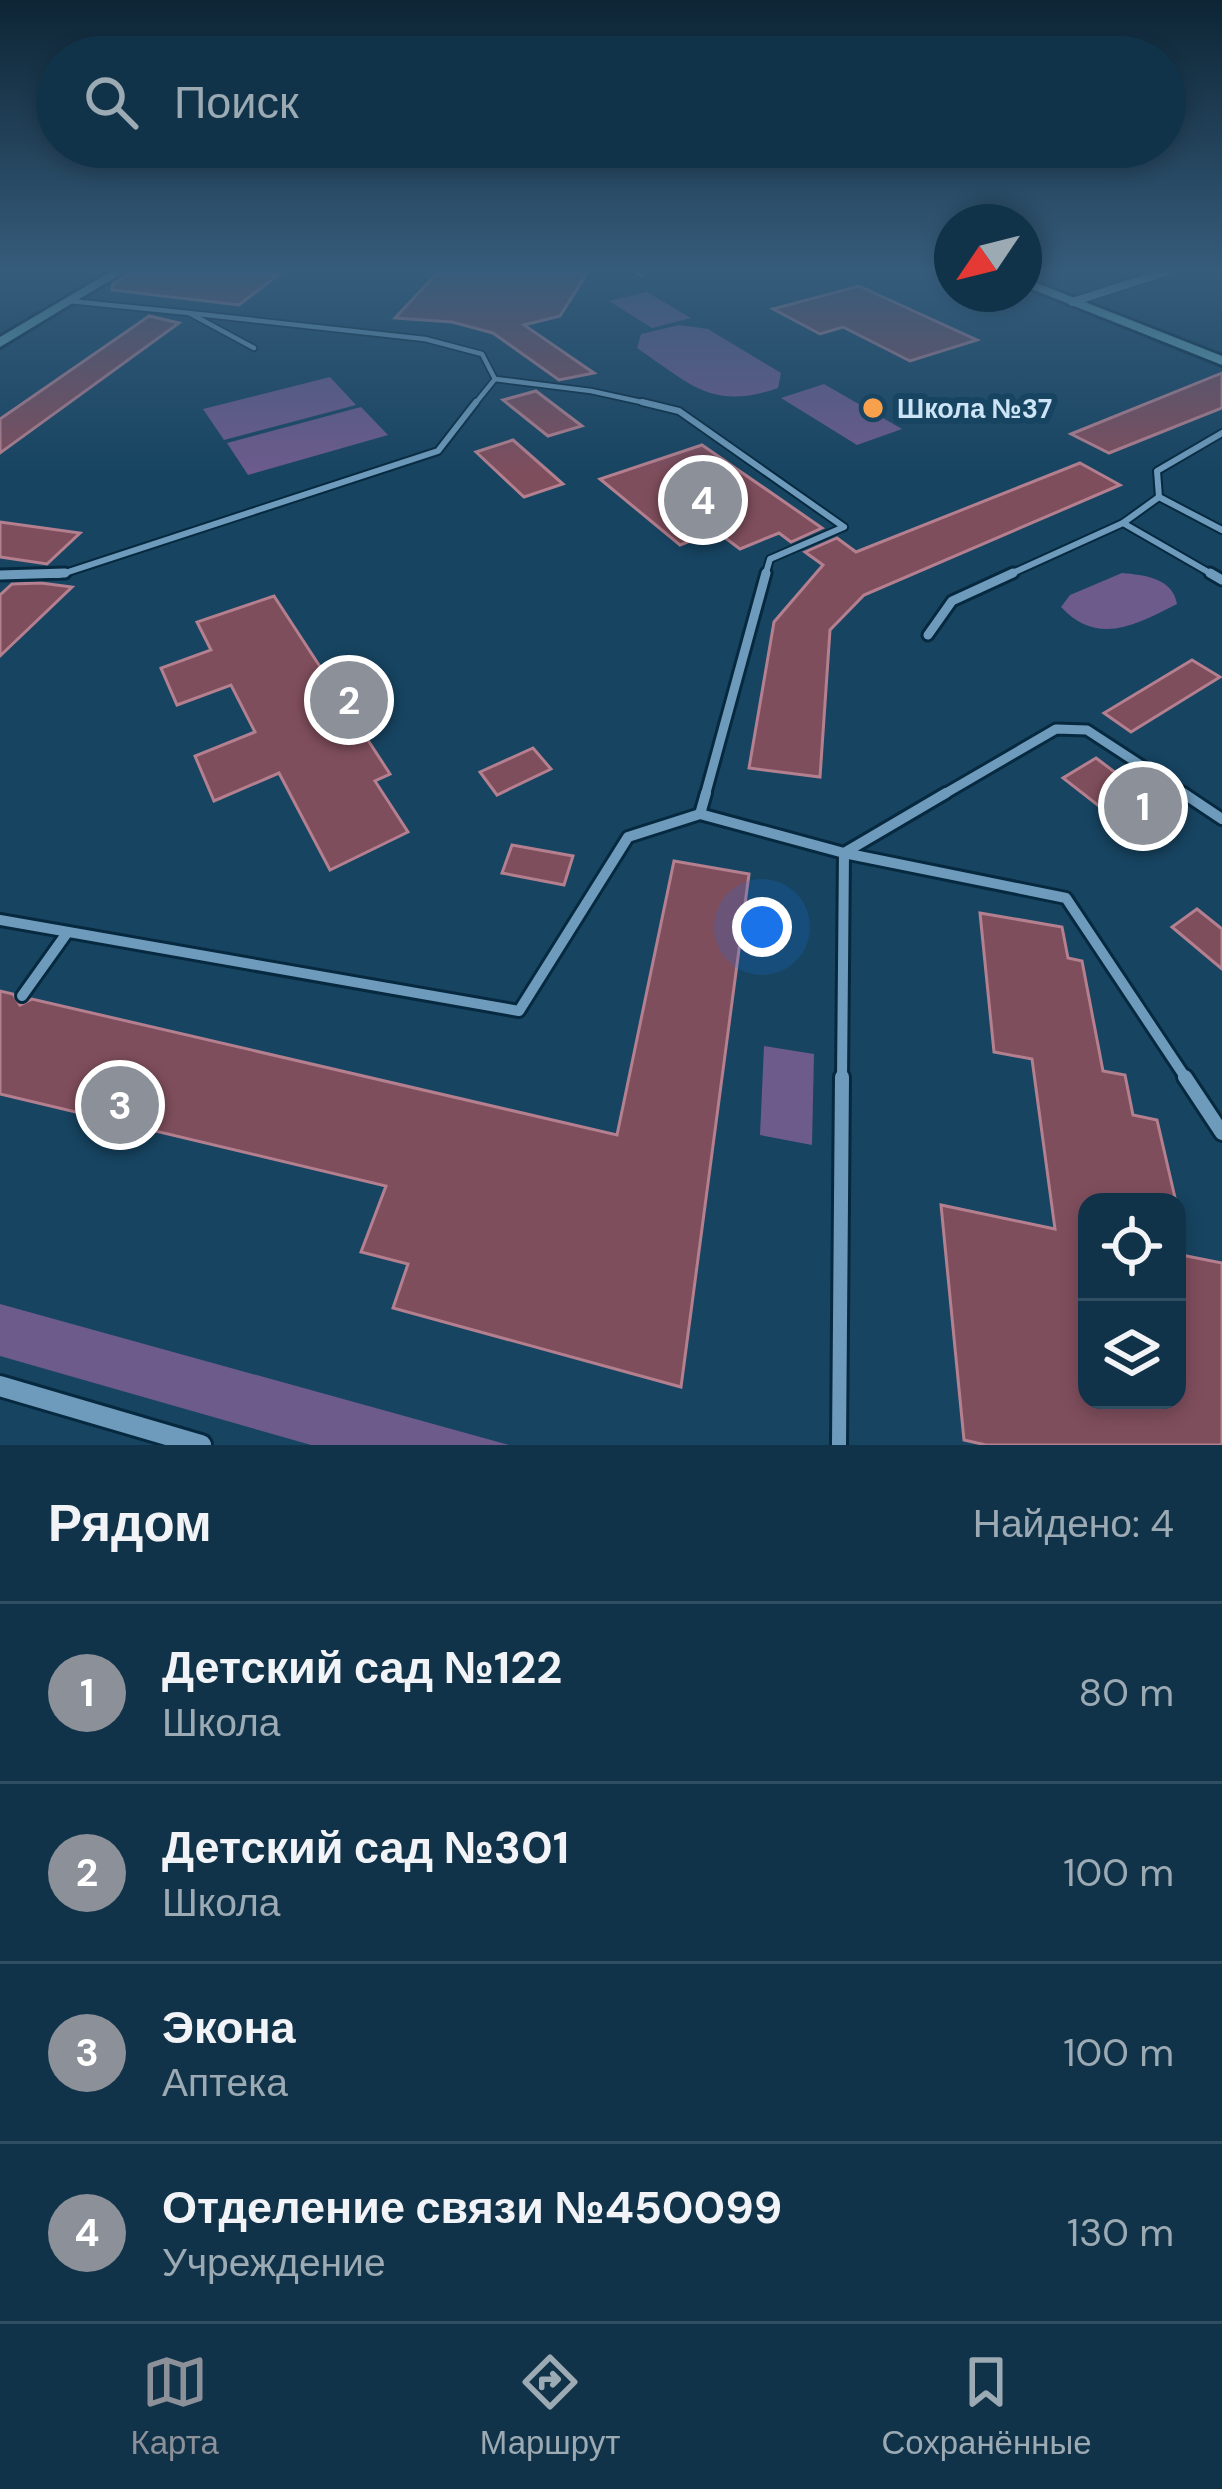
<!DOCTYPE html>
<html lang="ru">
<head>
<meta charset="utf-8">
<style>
	body { margin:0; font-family:"DM Sans",sans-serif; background:#1e3f53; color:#f1f3f6 }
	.controls { position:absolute; right:36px; bottom:36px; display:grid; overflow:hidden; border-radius:24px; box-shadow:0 6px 18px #0003 }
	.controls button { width:108px; height:108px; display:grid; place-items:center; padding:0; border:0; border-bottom:3px solid #304e61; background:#113349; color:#f1f3f6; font:60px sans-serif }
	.compass { position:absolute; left:934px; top:204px; width:108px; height:108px; border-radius:50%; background:#113349; box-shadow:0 6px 18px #0003; rotate:235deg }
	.you { position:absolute; left:762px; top:927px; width:42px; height:42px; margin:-30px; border:9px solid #fff; border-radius:50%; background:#1a73e8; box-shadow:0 0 0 18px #1a73e833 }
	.badge { display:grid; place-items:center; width:78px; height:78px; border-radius:50%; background:#8c9099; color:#fff; font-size:39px; font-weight:700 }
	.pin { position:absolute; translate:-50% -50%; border:6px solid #fff; box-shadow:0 3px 12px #0006 }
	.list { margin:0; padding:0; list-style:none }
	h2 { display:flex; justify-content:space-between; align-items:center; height:156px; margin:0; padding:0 48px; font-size:51px }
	h2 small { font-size:39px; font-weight:400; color:#9caab4 }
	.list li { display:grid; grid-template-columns:78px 1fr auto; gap:36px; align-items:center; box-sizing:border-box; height:180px; padding:0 48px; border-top:3px solid #304e61 }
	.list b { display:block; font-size:45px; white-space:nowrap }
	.list p { margin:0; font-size:39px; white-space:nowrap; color:#9caab4 }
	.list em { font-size:39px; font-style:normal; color:#9caab4 }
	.icon { flex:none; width:66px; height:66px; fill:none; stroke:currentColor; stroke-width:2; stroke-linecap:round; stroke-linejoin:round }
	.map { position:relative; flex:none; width:1222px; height:1445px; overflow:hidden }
	.search { position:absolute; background:#113349; box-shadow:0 6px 18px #0003; left:36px; right:36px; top:36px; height:132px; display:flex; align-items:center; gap:30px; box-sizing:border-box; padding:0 42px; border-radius:66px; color:#9caab4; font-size:45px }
	.sheet { height:876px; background:#113349 }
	nav { display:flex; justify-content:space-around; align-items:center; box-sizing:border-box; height:168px; border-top:3px solid #304e61; background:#113349; font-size:33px; color:#9caab4 }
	nav a { display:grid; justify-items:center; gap:6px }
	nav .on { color:#8c9099 }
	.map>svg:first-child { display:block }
</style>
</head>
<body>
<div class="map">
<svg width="1222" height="1445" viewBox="0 0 1222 1445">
	<rect width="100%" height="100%" fill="#174461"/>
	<g fill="#6d5b8c">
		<path d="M 647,292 L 691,318 L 652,328 L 609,301 Z"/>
		<path d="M 679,325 L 708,329 L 781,373 L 778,388 C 712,411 690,384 637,348 L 641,334 Z"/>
		<path d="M 330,377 L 356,405 L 224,440 L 203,409 Z"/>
		<path d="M 824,384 L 902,429 L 857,445 L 781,398 Z"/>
		<path d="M 361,407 L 388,435 L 248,475 L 227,443 Z"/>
		<path d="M 1122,573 C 1144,575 1173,578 1177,604 C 1137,624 1098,647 1061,607 L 1070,595 Z"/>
		<path d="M 764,1046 L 814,1054 L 812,1145 L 760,1135 Z"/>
		<path d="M 0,1304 L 509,1445 L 311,1445 L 0,1356 Z"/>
	</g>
	<g fill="#7f4e5d" stroke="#b47f8e" stroke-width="3">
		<path d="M 128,272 L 282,272 L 239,305 L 112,290 L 113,284 Z"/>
		<path d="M 438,272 L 588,272 L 560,316 L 524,325 L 594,373 L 559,380 L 493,333 L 452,322 L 395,318 Z"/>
		<path d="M 859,286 L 977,340 L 910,361 L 843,327 L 820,334 L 773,309 Z"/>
		<path d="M 149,316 L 179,323 L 0,453 L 0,419 Z"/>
		<path d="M 1222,373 L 1222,408 L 1109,453 L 1071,434 Z"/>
		<path d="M 536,391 L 582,426 L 548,436 L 503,400 Z"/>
		<path d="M 513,440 L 563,484 L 524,497 L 476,452 Z"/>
		<path d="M 702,445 L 786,503 L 822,528 L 791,542 L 779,533 L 740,549 L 716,531 L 680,545 L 600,479 Z"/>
		<path d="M 1080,463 L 1120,485 L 864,595 L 830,630 L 820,777 L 749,768 L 774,622 L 823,565 L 805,552 L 837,538 L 856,552 Z"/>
		<path d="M 0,522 L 80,533 L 47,564 L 0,557 Z"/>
		<path d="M 41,583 L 72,587 L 0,656 L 0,595 L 12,584 Z"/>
		<path d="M 274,596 L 390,774 L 375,781 L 408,832 L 330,870 L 279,773 L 214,801 L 195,756 L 255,732 L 231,685 L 177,705 L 161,668 L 211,650 L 197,622 Z"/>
		<path d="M 1192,660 L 1220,677 L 1131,732 L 1104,713 Z"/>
		<path d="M 533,748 L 551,769 L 497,795 L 480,772 Z"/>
		<path d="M 1096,758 L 1169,813 L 1136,835 L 1063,778 Z"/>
		<path d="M 512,845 L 573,856 L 564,885 L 502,873 Z"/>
		<path d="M 674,861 L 749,874 L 681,1387 L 393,1308 L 408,1264 L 361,1252 L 386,1186 L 0,1094 L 0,991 L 13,994 L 20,1005 L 32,999 L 617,1135 Z"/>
		<path d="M 1197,909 L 1222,929 L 1222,969 L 1172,927 Z"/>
		<path d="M 980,913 L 1062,927 L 1068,958 L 1082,961 L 1103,1071 L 1125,1075 L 1133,1115 L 1157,1120 L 1176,1202 L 1087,1202 L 1087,1400 L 1177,1400 L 1177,1254 L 1222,1263 L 1222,1445 L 986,1445 L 964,1440 L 941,1205 L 1055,1229 L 1032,1059 L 994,1052 Z"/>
	</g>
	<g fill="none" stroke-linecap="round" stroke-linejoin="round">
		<g stroke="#06293f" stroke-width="8">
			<g id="lane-far4">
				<path d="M 635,272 L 643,276"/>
				<path d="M 69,301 L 189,313 L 254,348"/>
				<path d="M 189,313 L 425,339 L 482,354 L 495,379 L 474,405"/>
				<path d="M 495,379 L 591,391 L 655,405"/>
			</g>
		</g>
		<g stroke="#06293f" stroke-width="10">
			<g id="lane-far3">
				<path d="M 642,402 L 679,411 L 844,527 L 770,559 L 765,576"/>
				<path d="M 1222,433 L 1157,471 L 1159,497 L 1222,530"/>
				<path d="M 1123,523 L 1215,576"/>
				<path d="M 0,575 L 59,575 L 438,451 L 476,402"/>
				<path d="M 1006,576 L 1123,523 L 1159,497"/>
			</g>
		</g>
		<g stroke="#06293f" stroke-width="15">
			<g id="lane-far2">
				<path d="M 1210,573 L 1222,580"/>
				<path d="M 0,575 L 65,573"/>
				<path d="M 928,635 L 952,601 L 1013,573"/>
				<path d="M 705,796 L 766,573"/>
				<path d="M 941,796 L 1056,729 L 1087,730 L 1188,796"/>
			</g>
		</g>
		<g stroke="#06293f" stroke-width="16">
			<g id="lane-far1">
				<path d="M 1183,793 L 1222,819"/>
				<path d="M 700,814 L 706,793"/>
				<path d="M 0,920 L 519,1011 L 628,837 L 700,814 L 844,853 L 946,793"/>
				<path d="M 22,996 L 67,933"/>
				<path d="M 842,1080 L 844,853 L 1066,898 L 1187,1080"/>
			</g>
		</g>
		<g stroke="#06293f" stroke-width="20">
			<g id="lane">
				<path d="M 1185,1077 L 1222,1133"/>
				<path d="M 839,1445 L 842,1077"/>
			</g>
		</g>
		<g stroke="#06293f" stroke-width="10">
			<path id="street-far1" d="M 1072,302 L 1166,272"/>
		</g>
		<g stroke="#06293f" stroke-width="26">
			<path id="street" d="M 0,1386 L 201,1445"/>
		</g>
		<g stroke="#06293f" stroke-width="6">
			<g id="secondary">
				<path d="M 110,272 L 124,272 L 0,347 L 0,337 Z"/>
				<path d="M 1024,278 L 1222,356 L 1222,365 L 1024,286 Z"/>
			</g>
		</g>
		<use href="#lane-far4" stroke="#6e9bbc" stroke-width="4.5"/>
		<use href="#lane-far3" stroke="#6e9bbc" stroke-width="6"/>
		<use href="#lane-far2" stroke="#6e9bbc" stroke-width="9"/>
		<use href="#lane-far1" stroke="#6e9bbc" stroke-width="10"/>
		<use href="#lane" stroke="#6e9bbc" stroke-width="14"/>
		<use href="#street-far1" stroke="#6e9bbc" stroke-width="8"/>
		<use href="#street" stroke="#6e9bbc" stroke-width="20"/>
		<use href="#secondary" fill="#61a3b4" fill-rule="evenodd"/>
	</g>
	<linearGradient id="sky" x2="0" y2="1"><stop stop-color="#0d2535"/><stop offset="0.57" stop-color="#365c7b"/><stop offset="1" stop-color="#365c7b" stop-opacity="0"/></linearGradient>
	<rect width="1222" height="474" fill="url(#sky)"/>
	<circle fill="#f9a04d" stroke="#174461" stroke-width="4.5" cx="873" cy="408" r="12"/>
	<g text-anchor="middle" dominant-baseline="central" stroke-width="12" stroke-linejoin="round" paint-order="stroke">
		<g font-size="27" font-weight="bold" fill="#cce4f5" stroke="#174461" text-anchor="start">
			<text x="897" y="408">Школа №37</text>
		</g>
	</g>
</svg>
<div class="controls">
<button><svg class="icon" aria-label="locate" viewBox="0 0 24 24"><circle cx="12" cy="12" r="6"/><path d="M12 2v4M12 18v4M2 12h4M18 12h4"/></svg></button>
<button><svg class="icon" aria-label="layers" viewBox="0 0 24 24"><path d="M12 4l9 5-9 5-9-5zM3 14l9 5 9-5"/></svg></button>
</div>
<svg class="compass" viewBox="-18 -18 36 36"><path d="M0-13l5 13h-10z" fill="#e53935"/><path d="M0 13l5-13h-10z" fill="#9caab4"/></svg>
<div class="you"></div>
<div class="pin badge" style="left:1143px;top:806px">1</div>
<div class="pin badge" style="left:349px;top:700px">2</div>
<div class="pin badge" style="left:120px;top:1105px">3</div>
<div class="pin badge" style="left:703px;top:500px">4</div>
<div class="search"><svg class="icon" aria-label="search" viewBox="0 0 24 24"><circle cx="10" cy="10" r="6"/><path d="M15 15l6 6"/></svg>Поиск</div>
</div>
<section class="sheet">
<h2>Рядом<small>Найдено: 4</small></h2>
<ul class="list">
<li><span class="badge">1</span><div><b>Детский сад №122</b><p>Школа</p></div><em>80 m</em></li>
<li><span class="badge">2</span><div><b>Детский сад №301</b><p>Школа</p></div><em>100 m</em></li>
<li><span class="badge">3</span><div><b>Экона</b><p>Аптека</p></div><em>100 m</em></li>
<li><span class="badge">4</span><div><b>Отделение связи №450099</b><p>Учреждение</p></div><em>130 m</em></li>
</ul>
</section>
<nav>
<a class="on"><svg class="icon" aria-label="map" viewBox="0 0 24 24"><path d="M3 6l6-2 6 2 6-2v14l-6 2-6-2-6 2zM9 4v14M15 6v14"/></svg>Карта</a>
<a><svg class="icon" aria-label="directions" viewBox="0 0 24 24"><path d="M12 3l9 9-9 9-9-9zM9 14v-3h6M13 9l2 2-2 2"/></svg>Маршрут</a>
<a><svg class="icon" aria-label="saved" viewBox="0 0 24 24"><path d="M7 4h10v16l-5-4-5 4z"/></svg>Сохранённые</a>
</nav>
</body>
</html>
